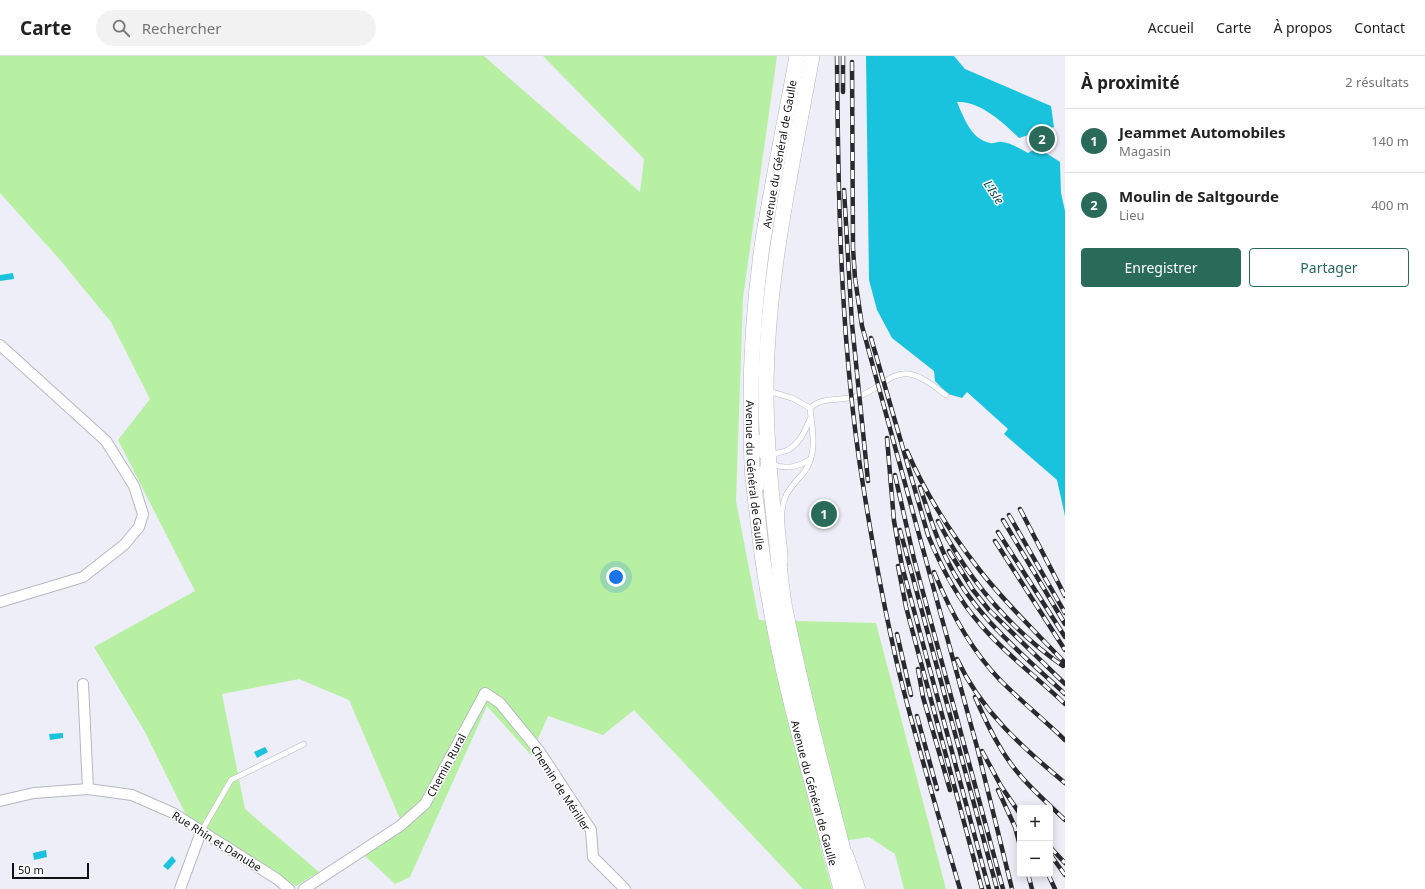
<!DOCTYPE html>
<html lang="fr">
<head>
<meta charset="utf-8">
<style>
	body { margin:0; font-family:"Noto Sans",sans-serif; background:#f2f2f2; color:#222 }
	.controls { position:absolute; right:12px; bottom:12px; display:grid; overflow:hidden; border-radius:4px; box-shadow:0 2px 10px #0003 }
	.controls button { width:36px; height:36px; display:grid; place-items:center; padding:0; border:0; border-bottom:1px solid #e0e0e0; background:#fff; color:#222; font:20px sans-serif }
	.scale { position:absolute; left:12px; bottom:10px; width:77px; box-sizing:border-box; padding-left:4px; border:2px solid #111115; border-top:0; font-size:11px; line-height:14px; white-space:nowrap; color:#111115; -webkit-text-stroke:3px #fff; paint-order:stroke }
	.you { position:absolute; left:616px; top:521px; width:14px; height:14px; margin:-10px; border:3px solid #fff; border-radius:50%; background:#1a73e8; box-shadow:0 0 0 6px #1a73e833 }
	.badge { display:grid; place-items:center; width:26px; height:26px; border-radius:50%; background:#2a6a58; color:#fff; font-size:13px; font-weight:700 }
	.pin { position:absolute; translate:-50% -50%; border:2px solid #fff; box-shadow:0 1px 4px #0006 }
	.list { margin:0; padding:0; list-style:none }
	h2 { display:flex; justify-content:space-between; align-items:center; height:52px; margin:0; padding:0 16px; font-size:17px }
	h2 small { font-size:13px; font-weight:400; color:#767676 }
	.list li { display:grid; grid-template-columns:26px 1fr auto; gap:12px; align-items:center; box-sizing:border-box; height:64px; padding:0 16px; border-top:1px solid #e0e0e0 }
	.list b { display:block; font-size:15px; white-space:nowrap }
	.list p { margin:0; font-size:13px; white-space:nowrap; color:#767676 }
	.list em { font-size:13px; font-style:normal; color:#767676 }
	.actions { display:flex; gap:8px; padding:12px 16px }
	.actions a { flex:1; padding:9px 0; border:1px solid #2a6a58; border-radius:4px; text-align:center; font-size:14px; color:#2a6a58 }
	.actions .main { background:#2a6a58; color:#fff }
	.icon { flex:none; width:22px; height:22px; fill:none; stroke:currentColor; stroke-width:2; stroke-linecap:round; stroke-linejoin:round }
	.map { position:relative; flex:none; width:1065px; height:833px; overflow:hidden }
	header { display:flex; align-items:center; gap:24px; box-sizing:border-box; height:56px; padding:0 20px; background:#fff; border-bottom:1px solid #e0e0e0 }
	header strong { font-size:19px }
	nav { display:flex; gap:22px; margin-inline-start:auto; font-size:14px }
	.search { width:280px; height:36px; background:#f2f2f2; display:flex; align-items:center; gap:10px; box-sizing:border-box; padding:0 14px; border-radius:22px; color:#767676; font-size:15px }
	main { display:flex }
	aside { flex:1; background:#fff }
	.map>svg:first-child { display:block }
</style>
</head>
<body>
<header>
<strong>Carte</strong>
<div class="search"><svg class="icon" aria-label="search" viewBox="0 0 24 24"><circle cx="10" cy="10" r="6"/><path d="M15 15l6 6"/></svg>Rechercher</div>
<nav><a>Accueil</a><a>Carte</a><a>À propos</a><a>Contact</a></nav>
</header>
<main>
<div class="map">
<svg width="1065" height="833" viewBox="0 0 1065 833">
	<rect width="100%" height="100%" fill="#edeef8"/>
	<path fill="#b8f0a3" d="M 0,0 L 484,0 L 640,136 L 644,103 L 543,0 L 777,0 L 743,242 L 736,445 L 759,564 L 876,567 L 946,833 L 904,833 L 895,798 L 869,781 L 820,789 L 832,833 L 803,833 L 634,654 L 603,679 L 548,660 L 531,699 L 487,650 L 410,821 L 395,828 L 363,798 L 403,770 L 349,644 L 299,623 L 222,638 L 245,753 L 319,816 L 296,830 L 187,761 L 145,676 L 94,591 L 195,535 L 118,384 L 150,343 L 111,266 L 61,205 L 0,137 Z"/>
	<g fill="#1ac3dd">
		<path d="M 866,0 L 954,0 L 965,13 L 1051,50 L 1054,71 L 1019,82 C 1004,67 979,44 957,46 C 964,62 971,83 990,87 C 994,88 998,85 1002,86 C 1012,87 1020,93 1028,97 L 1033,94 L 1040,93 L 1060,106 L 1061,137 L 1065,155 L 1065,460 L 1057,424 L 1004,378 L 1008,373 L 967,336 L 962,342 L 948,338 L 935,325 L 934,315 L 892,282 L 877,254 L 869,224 Z"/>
		<path d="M 13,217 L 14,223 L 0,225 L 0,219 Z"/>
		<path d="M 63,677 L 63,682 L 50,684 L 49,678 Z"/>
		<path d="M 265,691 L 268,696 L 257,702 L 254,696 Z"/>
		<path d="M 46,794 L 47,801 L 34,804 L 33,797 Z"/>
		<path d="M 172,800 L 176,805 L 168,814 L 163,810 Z"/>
	</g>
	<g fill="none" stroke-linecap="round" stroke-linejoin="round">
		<g stroke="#b6b7c1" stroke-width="6">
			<g id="service">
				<path d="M 768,335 L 792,342 L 810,352"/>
				<path d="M 810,352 C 824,339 844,346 862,339 C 877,334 892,315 909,318 C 922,320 935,331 946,339"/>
				<path d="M 758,381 L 760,398 L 765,404"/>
				<path d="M 770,399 C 776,397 783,396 788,394 C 800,387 805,375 810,363"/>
				<path d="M 771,408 C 786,413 796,412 809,404"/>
				<path d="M 761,432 L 761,419 L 764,405"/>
				<path d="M 785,507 C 786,486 777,462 785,442 C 789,431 798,424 805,415 C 818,396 812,373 810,352"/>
				<path d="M 201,776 L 231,724 L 304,688"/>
				<path d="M 850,796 L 863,833"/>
			</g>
		</g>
		<g stroke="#b6b7c1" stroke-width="12">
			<g id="minor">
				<path d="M 0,289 L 106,385 L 134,430 L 143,458 L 139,471 L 124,489 L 83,521 L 0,546"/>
				<path d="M 83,628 L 88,733"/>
				<path d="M 0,745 L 34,737 L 88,733 L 132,739 L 173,757 L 277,823 L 289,833"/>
				<path d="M 180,833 L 201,776"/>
				<path d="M 304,833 L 400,770 L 425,748 L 485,637 L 500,647 L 540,696 L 591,774 L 593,801 L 625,833"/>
			</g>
		</g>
		<g stroke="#b6b7c1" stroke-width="16">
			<g id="secondary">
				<path id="s1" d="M 797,0 C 786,61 773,123 763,184 C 752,258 749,334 752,409 C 753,427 756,446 758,464 C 771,590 808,711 841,833"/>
				<path d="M 812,0 C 792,111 766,223 766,336 C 766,387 771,439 777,489 C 779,509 781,529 784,548 C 803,644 829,738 853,833"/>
			</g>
		</g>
		<use href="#service" stroke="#fff" stroke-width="5"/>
		<use href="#minor" stroke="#fff" stroke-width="10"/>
		<use href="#secondary" stroke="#fff" stroke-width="15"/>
		<g stroke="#29292e" stroke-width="4.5">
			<g id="rail">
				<path d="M 837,0 C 838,135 840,269 859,403 C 870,476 883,549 900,620 C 918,692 939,762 960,833"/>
				<path d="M 843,0 L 843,36"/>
				<path d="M 852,6 L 853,192 L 855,222 L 862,270 L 977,691 L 1012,833"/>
				<path d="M 844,134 L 852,268 L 868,425"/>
				<path d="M 871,282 L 928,479 C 941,511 957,542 980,568 C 1005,598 1037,621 1065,648"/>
				<path d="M 887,382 L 894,465 L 902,510 L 989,833"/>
				<path d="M 907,395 C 925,437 950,476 978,512 C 1004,546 1036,576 1065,607"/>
				<path d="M 895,419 L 914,503 L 1003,833"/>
				<path d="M 920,431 C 928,455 935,479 946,502 C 972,558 1021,597 1065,638"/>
				<path d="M 1020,453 L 1065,540"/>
				<path d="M 1009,459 L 1065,557"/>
				<path d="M 1003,464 L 1065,568"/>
				<path d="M 938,465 C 968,523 1009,572 1063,610"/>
				<path d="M 900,474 L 997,833"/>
				<path d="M 998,476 L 1065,581"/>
				<path d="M 995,485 L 1065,594"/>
				<path d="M 949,495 L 973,534 L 989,554 L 1065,628"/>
				<path d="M 898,510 L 906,551 L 982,833"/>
				<path d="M 934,516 C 950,555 971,594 1000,624 C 1021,645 1044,664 1065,684"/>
				<path d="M 897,578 L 911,639"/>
				<path d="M 957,603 C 981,655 1022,691 1065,727"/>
				<path d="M 918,613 L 923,641 L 950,734"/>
				<path d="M 975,641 C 987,668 1000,696 1019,718 C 1033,735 1050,749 1065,764"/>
				<path d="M 917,660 L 937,733"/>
				<path d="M 982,695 L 1001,730 L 1020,758"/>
				<path d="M 998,734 L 1015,771 L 1020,790"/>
				<path d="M 1050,791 L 1065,807"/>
				<path d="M 1050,798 L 1065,819"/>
				<path d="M 1028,818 L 1032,833"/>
				<path d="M 1048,818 L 1055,833"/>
			</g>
		</g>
		<use href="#rail" stroke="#fff" stroke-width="3" stroke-dasharray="9" stroke-linecap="butt"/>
	</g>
	<g text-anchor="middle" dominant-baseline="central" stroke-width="3" stroke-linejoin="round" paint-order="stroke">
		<g font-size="11" fill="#111115" stroke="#fff">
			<text transform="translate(779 98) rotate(-80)">Avenue du Général de Gaulle</text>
			<text stroke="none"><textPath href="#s1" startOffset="423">Avenue du Général de Gaulle</textPath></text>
			<text transform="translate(446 709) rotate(-62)">Chemin Rural</text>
			<text transform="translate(561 732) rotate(57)">Chemin de Mériller</text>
			<text stroke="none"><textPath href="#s1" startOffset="747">Avenue du Général de Gaulle</textPath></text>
			<text transform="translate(217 785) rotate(32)">Rue Rhin et Danube</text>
		</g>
		<g font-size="12" font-style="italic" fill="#004651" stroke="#fff">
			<text transform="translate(994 136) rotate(57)">L'Isle</text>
		</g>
	</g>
</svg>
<div class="controls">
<button>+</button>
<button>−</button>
</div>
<div class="scale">50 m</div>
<div class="you"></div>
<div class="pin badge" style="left:824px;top:458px">1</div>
<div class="pin badge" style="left:1042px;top:83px">2</div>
</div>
<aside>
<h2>À proximité<small>2 résultats</small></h2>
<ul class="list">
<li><span class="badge">1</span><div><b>Jeammet Automobiles</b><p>Magasin</p></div><em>140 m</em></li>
<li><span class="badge">2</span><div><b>Moulin de Saltgourde</b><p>Lieu</p></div><em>400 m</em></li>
</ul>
<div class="actions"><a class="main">Enregistrer</a><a>Partager</a></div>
</aside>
</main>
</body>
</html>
